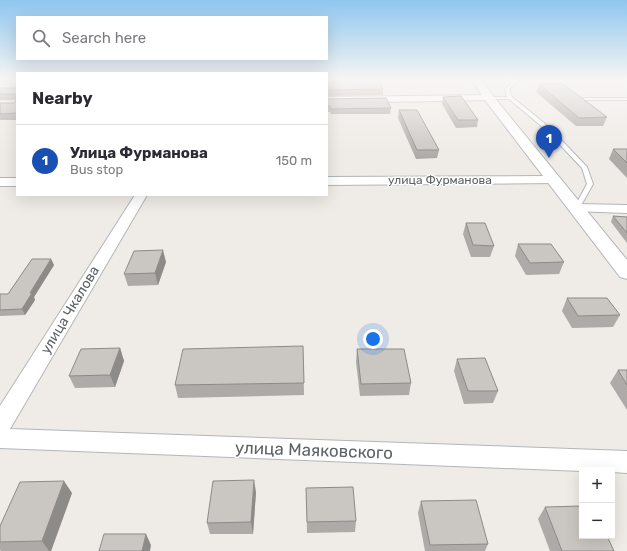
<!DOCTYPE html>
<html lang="en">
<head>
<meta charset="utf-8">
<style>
	body { margin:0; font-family:Rubik,sans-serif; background:#f2f2f3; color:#2b2b33 }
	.controls { position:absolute; right:12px; bottom:12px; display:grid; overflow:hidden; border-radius:0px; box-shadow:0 4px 16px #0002 }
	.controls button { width:36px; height:36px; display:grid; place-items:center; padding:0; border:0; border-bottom:1px solid #e1e1e2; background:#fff; color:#2b2b33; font:20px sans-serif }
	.you { position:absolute; left:373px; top:339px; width:14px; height:14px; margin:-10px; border:3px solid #fff; border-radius:50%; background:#1a73e8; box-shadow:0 0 0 6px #1a73e833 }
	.badge { display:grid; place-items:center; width:26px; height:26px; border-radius:50%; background:#111827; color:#fff; font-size:13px; font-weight:700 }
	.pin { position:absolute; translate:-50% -33px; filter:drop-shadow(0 1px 2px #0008) }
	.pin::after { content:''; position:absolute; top:21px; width:14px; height:12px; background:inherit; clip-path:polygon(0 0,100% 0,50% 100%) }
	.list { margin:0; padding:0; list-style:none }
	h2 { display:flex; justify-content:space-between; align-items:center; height:52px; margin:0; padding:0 16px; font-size:17px }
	h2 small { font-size:13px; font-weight:400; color:#7c7c81 }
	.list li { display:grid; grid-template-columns:26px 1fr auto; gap:12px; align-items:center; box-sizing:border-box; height:72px; padding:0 16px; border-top:1px solid #e1e1e2 }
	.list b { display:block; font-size:15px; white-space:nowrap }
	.list p { margin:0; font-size:13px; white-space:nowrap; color:#7c7c81 }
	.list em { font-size:13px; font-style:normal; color:#7c7c81 }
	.icon { flex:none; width:22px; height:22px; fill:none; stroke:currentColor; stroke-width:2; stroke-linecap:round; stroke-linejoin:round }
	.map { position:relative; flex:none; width:627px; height:551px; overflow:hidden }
	.search { position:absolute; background:#fff; box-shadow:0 4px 16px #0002; left:16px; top:16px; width:312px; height:44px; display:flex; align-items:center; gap:10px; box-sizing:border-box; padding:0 14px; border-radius:0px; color:#7c7c81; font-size:15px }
	.panel { position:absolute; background:#fff; box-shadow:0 4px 16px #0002; left:16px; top:72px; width:312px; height:124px; border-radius:0px }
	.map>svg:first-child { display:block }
</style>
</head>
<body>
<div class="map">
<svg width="627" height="551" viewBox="0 0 627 551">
	<rect width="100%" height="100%" fill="#efebe6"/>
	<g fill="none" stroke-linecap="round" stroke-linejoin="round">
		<g stroke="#b3b6b9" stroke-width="2">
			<g id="service">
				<path d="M 516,80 L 520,80 L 509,89 L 512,97 L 549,127 L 587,167 L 593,184 L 579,209 L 577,210 L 574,208 L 587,184 L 582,168 L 545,129 L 509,99 L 489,99 L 487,98 L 489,97 L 507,97 L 505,89 Z"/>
				<path d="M 624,80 L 627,80 L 627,81 L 625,81 Z"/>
				<rect x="580" y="98" width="47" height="2"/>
			</g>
		</g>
		<g stroke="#b3b6b9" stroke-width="2">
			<g id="minor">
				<path d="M 489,95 L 494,98 L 492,100 L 327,103 L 327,97 Z"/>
				<path d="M 553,176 L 557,177 L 559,180 L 557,183 L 327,185 L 327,177 Z"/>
				<rect x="0" y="178" width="17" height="8"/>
				<path d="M 135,195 L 147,195 L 10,429 L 627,451 L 627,473 L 612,472 L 612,470 L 582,471 L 0,448 L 0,406 Z"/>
				<path d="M 577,204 L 627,205 L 627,213 L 572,211 L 570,208 L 572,205 Z"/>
			</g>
		</g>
		<g stroke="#b3b6b9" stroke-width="2">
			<path id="tertiary" d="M 472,80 L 482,80 L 493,96 L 627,260 L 627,279 L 620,277 L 485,100 Z"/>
		</g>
		<use href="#service" fill="#fff" fill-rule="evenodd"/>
		<use href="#minor" fill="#fff" fill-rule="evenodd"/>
		<use href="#tertiary" fill="#fff" fill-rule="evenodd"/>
	</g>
	<g fill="#aeaaa7">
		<path d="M 327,82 L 383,89 L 383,95 L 327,96 Z"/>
		<path d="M 539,84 L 607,117 L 603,126 L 576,126 L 536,92 Z"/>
		<path d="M 0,88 L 17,88 L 17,120 L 0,120 L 0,103 L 15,103 L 16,101 L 16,100 L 0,100 Z"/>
		<path d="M 443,97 L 478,120 L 477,127 L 456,128 L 442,104 Z"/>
		<path d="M 327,99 L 391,108 L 390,114 L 331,114 L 330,112 L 327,112 Z"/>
		<path d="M 399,110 L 439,150 L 437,158 L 416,159 L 398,118 Z"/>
		<path d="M 613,149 L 627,149 L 627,178 L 609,159 Z"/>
		<path d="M 613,216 L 627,217 L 627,243 L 611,222 Z"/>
		<path d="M 466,223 L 494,246 L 490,257 L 471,257 L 463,234 Z"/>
		<path d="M 518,244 L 564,262 L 559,274 L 526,275 L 515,256 Z"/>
		<path d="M 51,259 L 54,265 L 34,297 L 35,300 L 25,315 L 0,316 L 0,294 L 8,294 Z"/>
		<path d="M 166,262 L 158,285 L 128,286 L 124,274 Z"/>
		<path d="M 567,298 L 620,315 L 613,327 L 572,328 L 562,311 Z"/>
		<path d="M 303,346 L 304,395 L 178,398 L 175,385 Z"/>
		<path d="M 120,348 L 124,361 L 115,387 L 75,388 L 69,376 Z"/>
		<path d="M 357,349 L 411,383 L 409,395 L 360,396 L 356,362 Z"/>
		<path d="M 457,359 L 498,391 L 493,403 L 464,404 L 454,371 Z"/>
		<path d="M 618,370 L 627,370 L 627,410 L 610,383 Z"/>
		<path d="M 306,488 L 356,521 L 355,532 L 307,533 Z"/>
		<path d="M 256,492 L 253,534 L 210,534 L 207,523 Z"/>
		<path d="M 72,493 L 51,551 L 1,551 L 0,550 L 0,526 Z"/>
		<path d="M 421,501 L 488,544 L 485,551 L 425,551 L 418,513 Z"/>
		<path d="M 545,507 L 614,551 L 550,551 L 538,519 Z"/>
	</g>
	<g fill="#8d8b88">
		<path d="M 163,250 L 166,262 L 158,285 L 155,273 Z"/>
		<path d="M 51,259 L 54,265 L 34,297 L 35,300 L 25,315 L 22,309 L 30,293 Z"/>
		<path d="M 120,348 L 124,361 L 115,387 L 110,375 Z"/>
		<path d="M 254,480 L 256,492 L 253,534 L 251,522 Z"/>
		<path d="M 64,481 L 72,493 L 51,551 L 49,551 L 42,541 Z"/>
		<path d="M 146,534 L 151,545 L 150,551 L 142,551 Z"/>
	</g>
	<g fill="#cac6c2" stroke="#8d8b88">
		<path d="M 372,80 L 379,80 L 383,89 L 327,90 L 327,82 Z"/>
		<path d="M 539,84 L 563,84 L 607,117 L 579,118 Z"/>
		<path d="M 0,88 L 17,88 L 17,113 L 0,114 L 0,103 L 15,103 L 16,101 L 15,94 L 0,94 Z"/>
		<path d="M 461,96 L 478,120 L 458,120 L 443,97 Z"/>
		<path d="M 386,98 L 391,108 L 331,109 L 330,106 L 327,106 L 327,99 Z"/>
		<path d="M 399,110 L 417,110 L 439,150 L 417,150 Z"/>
		<path d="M 613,149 L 627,149 L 627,163 Z"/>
		<path d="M 613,216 L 627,217 L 627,233 Z"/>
		<path d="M 466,223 L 485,223 L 494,246 L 473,245 Z"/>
		<path d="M 518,244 L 551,244 L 564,262 L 530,263 Z"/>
		<path d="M 163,250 L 155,273 L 124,274 L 134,251 Z"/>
		<path d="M 32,259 L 51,259 L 30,293 L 32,293 L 22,309 L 0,310 L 0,294 L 8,294 Z"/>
		<path d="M 567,298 L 607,298 L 620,315 L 578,316 Z"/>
		<path d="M 303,346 L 304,383 L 175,385 L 183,349 Z"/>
		<path d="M 120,348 L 110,375 L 69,376 L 81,349 Z"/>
		<path d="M 357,349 L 404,349 L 411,383 L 361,384 Z"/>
		<path d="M 485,358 L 498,391 L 468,391 L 457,359 Z"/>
		<path d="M 618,370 L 627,370 L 627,385 Z"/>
		<path d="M 254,480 L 251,522 L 207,523 L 213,481 Z"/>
		<path d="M 64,481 L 42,541 L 0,542 L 0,526 L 20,482 Z"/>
		<path d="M 353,487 L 356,521 L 307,522 L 306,488 Z"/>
		<path d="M 476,500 L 488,544 L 430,545 L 421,501 Z"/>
		<path d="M 582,506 L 582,536 L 607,536 L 614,551 L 562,551 L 545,507 Z"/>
		<path d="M 104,534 L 146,534 L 142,551 L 99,551 Z"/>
	</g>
	<linearGradient id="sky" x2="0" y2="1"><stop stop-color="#8fc6ef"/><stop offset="0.51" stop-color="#f8f6f4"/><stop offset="1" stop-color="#f8f6f4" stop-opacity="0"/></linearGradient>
	<rect width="627" height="157" fill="url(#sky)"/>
	<g text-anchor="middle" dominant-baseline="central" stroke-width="3" stroke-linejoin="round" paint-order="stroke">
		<g font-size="12" fill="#5d6265" stroke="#fff">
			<text x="440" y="180">улица Фурманова</text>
		</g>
		<g font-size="14" fill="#5d6265" stroke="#fff">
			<text transform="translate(70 310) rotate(-59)">улица Чкалова</text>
		</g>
		<g font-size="17" fill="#5d6265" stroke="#fff">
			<text transform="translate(314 450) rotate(2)">улица Маяковского</text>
		</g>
	</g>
</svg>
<div class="controls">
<button>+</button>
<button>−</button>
</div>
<div class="you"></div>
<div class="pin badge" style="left:549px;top:158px;background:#1a4fb4">1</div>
<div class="search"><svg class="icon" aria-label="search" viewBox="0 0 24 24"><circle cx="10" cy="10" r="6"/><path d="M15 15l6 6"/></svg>Search here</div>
<section class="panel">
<h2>Nearby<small></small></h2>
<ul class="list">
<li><span class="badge" style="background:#1a4fb4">1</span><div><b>Улица Фурманова</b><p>Bus stop</p></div><em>150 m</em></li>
</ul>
</section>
</div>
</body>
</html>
